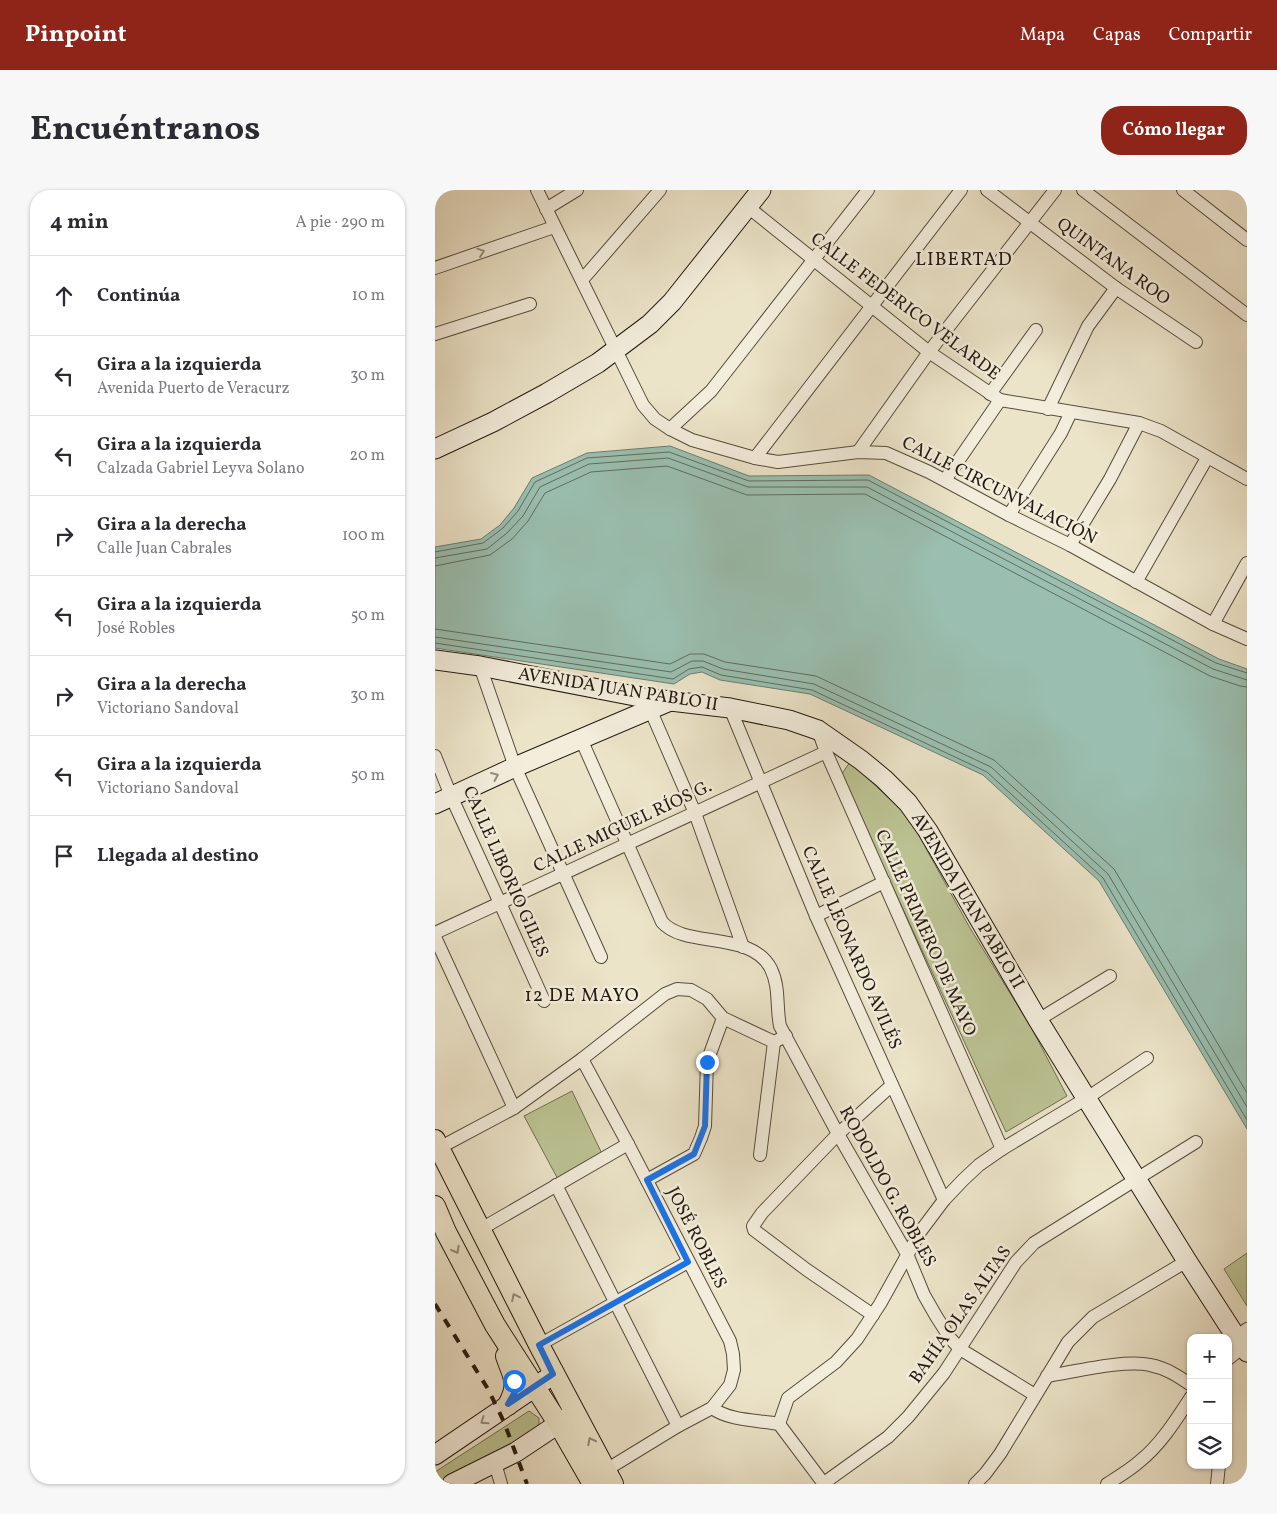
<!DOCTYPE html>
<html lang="es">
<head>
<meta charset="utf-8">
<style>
	body { margin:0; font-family:Vollkorn,serif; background:#f7f7f7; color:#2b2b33 }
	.controls { position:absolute; right:15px; bottom:15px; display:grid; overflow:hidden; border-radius:10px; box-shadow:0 1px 4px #0004 }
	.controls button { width:45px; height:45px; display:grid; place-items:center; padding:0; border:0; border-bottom:1px solid #e1e1e2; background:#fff; color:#2b2b33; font:25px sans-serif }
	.stop { position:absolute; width:15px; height:15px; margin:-11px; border:4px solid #1a73e8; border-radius:50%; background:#fff }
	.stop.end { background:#1a73e8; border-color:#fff; box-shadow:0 1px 5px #0008 }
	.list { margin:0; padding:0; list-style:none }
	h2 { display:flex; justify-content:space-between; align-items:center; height:65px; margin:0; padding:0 20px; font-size:21px }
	h2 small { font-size:16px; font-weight:400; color:#7c7c81 }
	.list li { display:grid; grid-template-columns:32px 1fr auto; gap:15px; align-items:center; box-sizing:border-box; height:80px; padding:0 20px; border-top:1px solid #e1e1e2 }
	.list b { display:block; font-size:19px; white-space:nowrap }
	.list p { margin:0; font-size:16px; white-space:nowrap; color:#7c7c81 }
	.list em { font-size:16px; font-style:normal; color:#7c7c81 }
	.icon { flex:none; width:28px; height:28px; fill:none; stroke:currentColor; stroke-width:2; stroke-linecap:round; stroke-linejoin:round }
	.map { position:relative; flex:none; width:812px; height:1294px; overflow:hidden; border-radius:20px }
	header { display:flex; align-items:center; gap:30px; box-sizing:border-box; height:70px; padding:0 25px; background:#8f2418; color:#fff }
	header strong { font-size:24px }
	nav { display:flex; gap:28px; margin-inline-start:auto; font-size:18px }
	.intro { display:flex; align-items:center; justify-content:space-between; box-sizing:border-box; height:120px; padding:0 30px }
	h1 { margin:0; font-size:35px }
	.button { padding:12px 22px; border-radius:20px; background:#8f2418; color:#fff; font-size:18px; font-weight:700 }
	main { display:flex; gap:30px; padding:0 30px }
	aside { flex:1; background:#fff; border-radius:20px; box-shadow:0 1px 4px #0004 }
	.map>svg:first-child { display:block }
</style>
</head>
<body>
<header>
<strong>Pinpoint</strong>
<nav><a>Mapa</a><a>Capas</a><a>Compartir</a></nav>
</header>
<div class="intro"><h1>Encuéntranos</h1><a class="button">Cómo llegar</a></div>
<main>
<aside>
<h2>4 min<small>A pie · 290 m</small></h2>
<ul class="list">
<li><svg class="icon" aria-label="ahead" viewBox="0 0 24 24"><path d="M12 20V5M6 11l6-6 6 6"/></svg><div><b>Continúa</b></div><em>10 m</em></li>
<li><svg class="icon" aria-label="left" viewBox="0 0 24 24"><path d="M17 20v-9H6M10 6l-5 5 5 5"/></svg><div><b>Gira a la izquierda</b><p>Avenida Puerto de Veracurz</p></div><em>30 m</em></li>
<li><svg class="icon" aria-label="left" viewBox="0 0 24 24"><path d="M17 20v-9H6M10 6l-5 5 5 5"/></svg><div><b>Gira a la izquierda</b><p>Calzada Gabriel Leyva Solano</p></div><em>20 m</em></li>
<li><svg class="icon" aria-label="right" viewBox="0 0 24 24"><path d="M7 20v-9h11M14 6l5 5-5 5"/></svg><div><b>Gira a la derecha</b><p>Calle Juan Cabrales</p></div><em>100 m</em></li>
<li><svg class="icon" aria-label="left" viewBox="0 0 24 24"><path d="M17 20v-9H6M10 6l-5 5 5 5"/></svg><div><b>Gira a la izquierda</b><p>José Robles</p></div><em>50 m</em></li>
<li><svg class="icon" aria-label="right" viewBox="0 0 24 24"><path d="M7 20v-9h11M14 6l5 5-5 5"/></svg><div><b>Gira a la derecha</b><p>Victoriano Sandoval</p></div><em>30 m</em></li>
<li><svg class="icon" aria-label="left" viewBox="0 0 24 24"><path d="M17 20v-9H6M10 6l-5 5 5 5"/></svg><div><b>Gira a la izquierda</b><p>Victoriano Sandoval</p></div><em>50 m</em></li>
<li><svg class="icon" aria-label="arrive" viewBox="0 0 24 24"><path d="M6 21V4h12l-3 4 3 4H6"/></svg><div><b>Llegada al destino</b></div></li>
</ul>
</aside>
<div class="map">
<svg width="812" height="1294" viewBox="0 0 812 1294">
	<rect width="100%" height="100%" fill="#ece4c9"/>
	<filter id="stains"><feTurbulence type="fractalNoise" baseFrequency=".004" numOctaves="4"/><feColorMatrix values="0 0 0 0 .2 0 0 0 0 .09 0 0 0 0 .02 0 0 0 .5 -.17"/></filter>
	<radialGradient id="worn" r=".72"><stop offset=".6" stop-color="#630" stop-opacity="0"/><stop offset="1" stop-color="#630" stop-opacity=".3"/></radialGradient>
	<g fill="#bcc393" stroke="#706e52">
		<path d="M 415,572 L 473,626 L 535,738 L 597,839 L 632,906 L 571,942 L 406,585 Z"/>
		<path d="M 137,901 L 169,968 L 125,993 L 89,926 Z"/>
		<path d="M 812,1063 L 812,1116 L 789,1079 Z"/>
		<path d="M 94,1221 L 104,1228 L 104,1238 L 8,1294 L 0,1294 L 0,1282 Z"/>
	</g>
	<path fill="#9abfb0" stroke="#6b7d70" d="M 235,256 L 314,286 L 434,285 L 784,469 L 812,479 L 812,939 L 664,691 L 548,585 L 375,504 L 285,490 L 267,482 L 255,484 L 239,494 L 0,458 L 0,357 L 46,349 L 65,335 L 79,318 L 97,288 L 152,263 Z"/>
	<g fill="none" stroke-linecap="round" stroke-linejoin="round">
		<g stroke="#5f6c60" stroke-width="1">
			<path d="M 0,362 L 48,353 L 68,338 L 83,321 L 100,292 L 152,268 L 234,262 L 314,291 L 433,290 L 781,473 L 812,483"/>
			<path d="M 0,368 L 52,359 L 72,343 L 88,326 L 105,297 L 154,274 L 233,268 L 313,297 L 432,297 L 778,479 L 812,490"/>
			<path d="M 0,376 L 55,365 L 77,349 L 93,331 L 110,303 L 156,282 L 232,276 L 312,305 L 430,304 L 775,486 L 805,496 L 812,497"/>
			<path d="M 0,439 L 235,474 L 255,464 L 269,464 L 290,472 L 381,486 L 559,570 L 679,679 L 812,903"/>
			<path d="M 0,447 L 236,482 L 257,471 L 268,471 L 288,479 L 379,494 L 556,577 L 673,684 L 812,917"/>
			<path d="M 0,453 L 238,489 L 254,479 L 267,477 L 286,485 L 377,500 L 552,582 L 668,688 L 812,930"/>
		</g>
		<g stroke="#564c3e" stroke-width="14">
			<g id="street">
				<path d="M 102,0 L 208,215 L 220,229 L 235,239 L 257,250 L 320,268 L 343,272 L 423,262 L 451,263 L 494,282 L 574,325 L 635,355 L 778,434 L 812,449"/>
				<path d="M 552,0 L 681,98 L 761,152"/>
				<path d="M 648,0 L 812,125"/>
				<path d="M 748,0 L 812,50"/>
				<path d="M 313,17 L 494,162 L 565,210 L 704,233 L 726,241 L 812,289"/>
				<path d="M 111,19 L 142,0"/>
				<path d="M 0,78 L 119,37"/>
				<path d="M 147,90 L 225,0"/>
				<path d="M 0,144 L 95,114"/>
				<path d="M 555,204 L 601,140"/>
				<path d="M 613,219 L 653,136 L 681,98"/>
				<path d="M 235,239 L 276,201 L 433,0"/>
				<path d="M 423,262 L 494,162 L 620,0"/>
				<path d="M 320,268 L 526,0"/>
				<path d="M 510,290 L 565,210"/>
				<path d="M 574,325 L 626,243 L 636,222"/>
				<path d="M 635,355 L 675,289 L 704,233"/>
				<path d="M 701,392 L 772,268"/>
				<path d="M 778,434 L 812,373"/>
				<path d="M 45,476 L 80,577 L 166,767"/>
				<path d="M 212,512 L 260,623 L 308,757"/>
				<path d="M 295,518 L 381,726 L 509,1010"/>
				<path d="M 383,540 L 391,562 L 567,959"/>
				<path d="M 146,549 L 227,732 C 250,759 317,740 336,779 C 345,797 341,817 345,836 L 403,944 L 472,1064 L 489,1105 L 501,1126 L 515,1148 L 525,1159 L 600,1205"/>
				<path d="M 0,566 L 16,606 L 65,713 L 109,811"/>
				<path d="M 381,726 L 449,692"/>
				<path d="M 0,743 L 391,562"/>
				<path d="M 0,747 L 79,918"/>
				<path d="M 603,830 L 675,786"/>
				<path d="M 147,869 L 193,954 L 295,1151 L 298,1164 L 299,1180 L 295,1195 L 277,1218 L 243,1236 L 171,1280"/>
				<path d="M 4,958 L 79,918 L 147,869 L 230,804 L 242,799 L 256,800 L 272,809 L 288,828 L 339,852 L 351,846"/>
				<path d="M 325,965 L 339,852"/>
				<path d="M 212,990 L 259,964 L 266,948 L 270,936 L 272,872 L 288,828"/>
				<path d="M 121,995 L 243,1236"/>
				<path d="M 46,1039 L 193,954"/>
				<path d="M 438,1125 L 372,1080 L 319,1040 L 318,1036 L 327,1023 L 403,944 L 457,895"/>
				<path d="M 801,1147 L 812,1139"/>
				<path d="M 104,1155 L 253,1072"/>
				<path d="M 793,1169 L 808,1157"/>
				<path d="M 612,1186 C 639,1182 690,1169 715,1175 C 731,1178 743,1186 756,1195"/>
				<path d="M 277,1218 C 295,1231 323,1230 344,1234 L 353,1208 L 401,1172 L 422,1149 L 445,1114 L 485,1042 L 509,1010 L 528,990 L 544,975 L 567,959 L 652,908 L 712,868"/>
				<path d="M 344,1234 L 389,1294"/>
				<path d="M 60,1273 L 66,1294"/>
				<path d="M 389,1293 L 453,1247 L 473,1227 L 509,1183 L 581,1072 L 599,1053 L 761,952"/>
				<path d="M 540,1294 L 550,1284 L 565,1264 L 633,1152 L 658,1127 L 752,1071"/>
				<path d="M 672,1294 C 683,1287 695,1280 705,1271 C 726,1254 741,1230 756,1207"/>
				<path d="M 782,1294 L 784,1275"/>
			</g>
		</g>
		<g stroke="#241910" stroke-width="21">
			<g id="secondary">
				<path d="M 0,259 L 58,232 L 112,203 L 163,173 L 215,134 L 237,112 L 326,0"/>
				<path d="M 0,470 L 45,476 L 210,508 L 295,518 L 354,530 L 383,540 L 426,570 L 449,589 L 473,613 L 493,641 L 603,830 L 752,1071 L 801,1147 L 812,1162"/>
				<path d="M 0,614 L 80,577 L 235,511"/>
				<path d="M 0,1265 L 119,1184"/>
				<path d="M 17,1294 L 81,1262 L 135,1226"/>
			</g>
		</g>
		<g stroke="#241910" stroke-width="22">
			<g id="primary">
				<path d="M 0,950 L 104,1155 L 178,1294"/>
				<path d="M 0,1016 L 11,1042 L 60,1135 L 123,1233 L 158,1294"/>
				<path d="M 71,1166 C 78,1187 85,1193 73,1215"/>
			</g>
		</g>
		<use href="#street" stroke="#f3eddc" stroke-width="12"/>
		<use href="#secondary" stroke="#f3eddc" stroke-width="19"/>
		<use href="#primary" stroke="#ece4c9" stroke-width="20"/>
		<path stroke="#241910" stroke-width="4" stroke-dasharray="9 9" stroke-linecap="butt" d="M 0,1114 L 53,1199 L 69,1232 L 92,1294"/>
	</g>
	<defs><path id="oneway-chevron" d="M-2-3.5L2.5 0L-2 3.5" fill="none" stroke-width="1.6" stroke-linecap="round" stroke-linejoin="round" transform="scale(1.25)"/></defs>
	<g stroke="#968e80">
		<use href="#oneway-chevron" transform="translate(46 62) rotate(-19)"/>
		<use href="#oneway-chevron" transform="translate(60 586) rotate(-24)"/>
		<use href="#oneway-chevron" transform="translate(49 1231) rotate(145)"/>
	</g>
	<g stroke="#928976">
		<use href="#oneway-chevron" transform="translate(21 1060) rotate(62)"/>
		<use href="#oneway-chevron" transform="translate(80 1107) rotate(-116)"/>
		<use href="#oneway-chevron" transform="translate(156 1251) rotate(-117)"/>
	</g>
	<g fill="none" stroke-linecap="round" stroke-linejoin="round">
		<path stroke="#1a73e8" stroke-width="6" d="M 79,1191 L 80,1202 L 73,1214 L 118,1184 L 104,1155 L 253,1072 L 212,990 L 259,964 L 270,936 L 272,872"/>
	</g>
	<g text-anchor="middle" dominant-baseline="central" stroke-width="5" stroke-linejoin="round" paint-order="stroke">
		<g font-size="18" fill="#241910" stroke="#f3eddc">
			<text transform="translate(678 72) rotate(36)">QUINTANA ROO</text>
			<text transform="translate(470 117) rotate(37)">CALLE FEDERICO VELARDE</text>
			<text transform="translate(564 301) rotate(27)">CALLE CIRCUNVALACIÓN</text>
			<text transform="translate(183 500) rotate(9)">AVENIDA JUAN PABLO II</text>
			<text transform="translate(188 637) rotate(-25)">CALLE MIGUEL RÍOS G.</text>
			<text transform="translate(70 682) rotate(66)">CALLE LIBORIO GILES</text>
			<text transform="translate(532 711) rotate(59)">AVENIDA JUAN PABLO II</text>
			<text transform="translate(490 743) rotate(66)">CALLE PRIMERO DE MAYO</text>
			<text transform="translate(416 758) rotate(66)">CALLE LEONARDO AVILÉS</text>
			<text transform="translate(452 997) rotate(61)">RODOLDO G. ROBLES</text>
			<text transform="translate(261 1048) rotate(63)">JOSÉ ROBLES</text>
			<text transform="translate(526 1125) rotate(-55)">BAHÍA OLAS ALTAS</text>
		</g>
		<g font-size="19" letter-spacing="1" fill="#241910" stroke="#f3eddc">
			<text x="529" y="70">LIBERTAD</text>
			<text x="147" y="806">12 DE MAYO</text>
		</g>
	</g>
	<rect width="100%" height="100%" filter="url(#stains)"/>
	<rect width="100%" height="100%" fill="url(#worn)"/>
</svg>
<div class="controls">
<button>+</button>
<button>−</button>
<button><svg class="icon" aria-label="layers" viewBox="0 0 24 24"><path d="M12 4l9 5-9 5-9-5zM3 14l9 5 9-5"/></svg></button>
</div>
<div class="stop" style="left:79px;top:1191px"></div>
<div class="stop end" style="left:272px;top:872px"></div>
</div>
</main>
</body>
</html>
